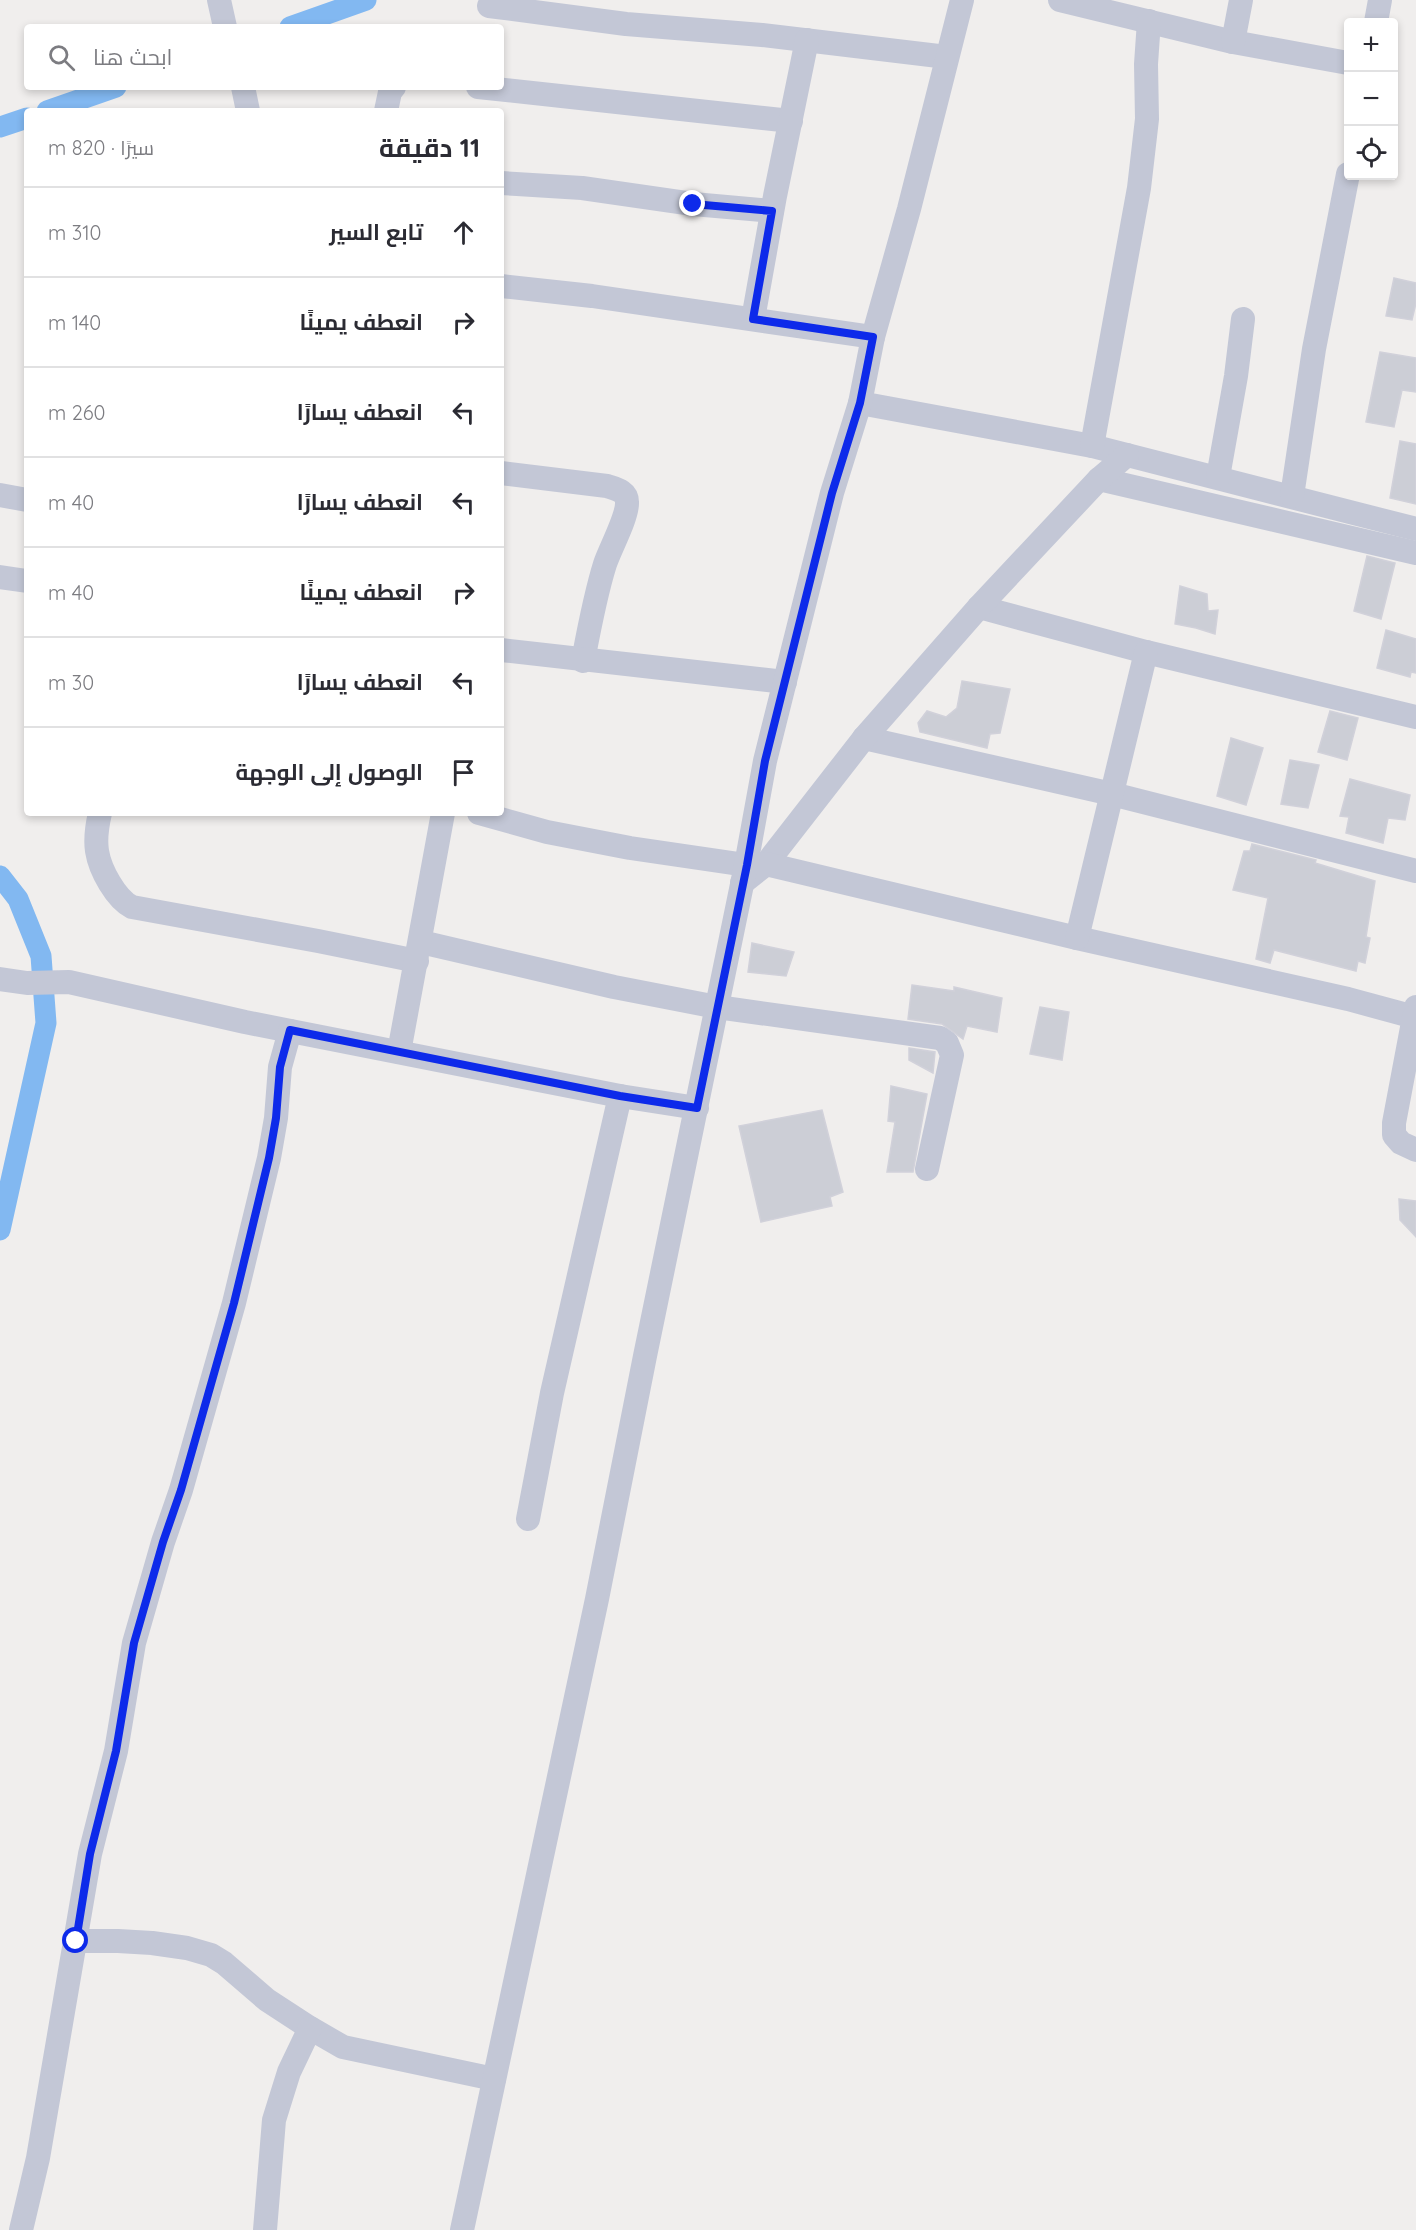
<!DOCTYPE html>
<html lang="ar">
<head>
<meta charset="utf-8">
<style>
	body { margin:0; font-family:Quicksand,Cairo,sans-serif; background:#f2f2f3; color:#2b2b33; direction:rtl }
	.controls { position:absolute; right:18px; top:18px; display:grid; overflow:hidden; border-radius:6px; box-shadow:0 3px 9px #0003 }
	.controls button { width:54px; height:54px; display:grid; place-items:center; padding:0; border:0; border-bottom:2px solid #e1e1e2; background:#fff; color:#2b2b33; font:30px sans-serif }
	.stop { position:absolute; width:18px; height:18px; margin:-14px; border:4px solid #0d2aea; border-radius:50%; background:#fff }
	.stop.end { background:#0d2aea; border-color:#fff; box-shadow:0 2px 6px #0008 }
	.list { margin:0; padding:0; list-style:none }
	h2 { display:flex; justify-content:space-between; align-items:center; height:78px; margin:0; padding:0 24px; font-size:26px }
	h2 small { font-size:20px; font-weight:400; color:#7c7c81 }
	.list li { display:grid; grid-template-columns:39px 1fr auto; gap:18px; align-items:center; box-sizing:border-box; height:90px; padding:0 24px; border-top:2px solid #e1e1e2 }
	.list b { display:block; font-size:22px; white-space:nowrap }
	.list em { font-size:20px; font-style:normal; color:#7c7c81 }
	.icon { flex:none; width:33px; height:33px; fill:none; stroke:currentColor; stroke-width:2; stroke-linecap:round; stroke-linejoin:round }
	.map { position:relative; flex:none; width:1416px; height:2230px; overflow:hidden; direction:ltr }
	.search { position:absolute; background:#fff; box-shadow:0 3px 9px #0003; left:24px; top:24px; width:480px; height:66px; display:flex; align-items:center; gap:15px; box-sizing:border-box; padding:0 21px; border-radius:6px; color:#7c7c81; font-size:22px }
	.panel { position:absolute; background:#fff; box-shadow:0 3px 9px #0003; left:24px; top:108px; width:480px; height:708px; border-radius:6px; direction:rtl }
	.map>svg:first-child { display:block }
</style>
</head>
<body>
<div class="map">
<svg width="1416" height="2230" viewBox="0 0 1416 2230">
	<rect width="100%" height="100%" fill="#f0eeed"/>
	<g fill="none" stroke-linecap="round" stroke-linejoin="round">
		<g stroke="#82b8f1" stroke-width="21">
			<path d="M 290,27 L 366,0"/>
			<path d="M 47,111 L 116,87"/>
			<path d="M 0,127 L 27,118"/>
			<path d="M 0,876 L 18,899 L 41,956 L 46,1023 L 0,1230"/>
		</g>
	</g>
	<g fill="#ccced6" stroke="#d1d1da" stroke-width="1.5">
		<path d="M 1394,278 L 1416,283 L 1416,303 L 1412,320 L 1386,316 Z"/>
		<path d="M 1380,352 L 1416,358 L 1416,392 L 1402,390 L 1394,427 L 1366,422 Z"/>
		<path d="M 1400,441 L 1416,444 L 1416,504 L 1390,498 Z"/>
		<path d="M 1367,556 L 1395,563 L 1381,619 L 1354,611 Z"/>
		<path d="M 1180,586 L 1207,594 L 1208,611 L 1218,610 L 1215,634 L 1196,628 L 1175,624 Z"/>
		<path d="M 1386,630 L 1416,639 L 1416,673 L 1411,672 L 1410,677 L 1377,668 Z"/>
		<path d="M 962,681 L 1010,689 L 1000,733 L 990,734 L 987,748 L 920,732 L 918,723 L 927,711 L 946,717 L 957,708 Z"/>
		<path d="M 1330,711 L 1358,718 L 1347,760 L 1318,752 Z"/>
		<path d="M 1231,738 L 1263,748 L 1246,805 L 1217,796 Z"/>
		<path d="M 1290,760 L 1319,765 L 1308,808 L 1281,804 Z"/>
		<path d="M 1350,779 L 1410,795 L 1405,820 L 1388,818 L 1383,843 L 1346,833 L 1349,817 L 1340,816 Z"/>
		<path d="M 1252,844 L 1316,860 L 1315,863 L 1375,881 L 1366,937 L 1370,938 L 1365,963 L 1358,961 L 1356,971 L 1274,950 L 1270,963 L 1256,959 L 1268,898 L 1233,890 L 1244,851 L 1250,851 Z"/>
		<path d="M 752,943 L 794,952 L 786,976 L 748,972 Z"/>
		<path d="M 912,985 L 954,991 L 954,987 L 1002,998 L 997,1032 L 967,1026 L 963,1039 L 942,1024 L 908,1019 Z"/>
		<path d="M 1040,1007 L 1069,1012 L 1062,1060 L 1030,1054 Z"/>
		<path d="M 909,1048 L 935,1052 L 933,1073 L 909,1060 Z"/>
		<path d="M 891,1086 L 927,1094 L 913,1172 L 887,1172 L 895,1122 L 888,1121 Z"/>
		<path d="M 822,1110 L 843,1192 L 830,1197 L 832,1206 L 761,1222 L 739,1126 Z"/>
		<path d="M 1399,1199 L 1416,1201 L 1416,1237 L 1400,1220 Z"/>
	</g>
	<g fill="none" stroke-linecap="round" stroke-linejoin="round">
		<g stroke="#c3c7d6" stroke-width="24">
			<path d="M 219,0 L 225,27"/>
			<path d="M 1060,0 L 1233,42 L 1348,63"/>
			<path d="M 489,6 L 626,24 L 762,35 L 947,57"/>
			<path d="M 1376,22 L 1380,0"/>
			<path d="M 1233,42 L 1241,0"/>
			<path d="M 243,87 L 248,111"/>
			<path d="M 478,87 L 791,121"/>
			<path d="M 386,111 L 390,92 L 394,87"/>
			<path d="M 501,183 L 582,188 L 693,204 L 772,211"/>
			<path d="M 501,286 L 592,296 L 873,337"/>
			<path d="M 753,319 L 775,196 L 807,40"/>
			<path d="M 860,403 L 1092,446 L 1416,529"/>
			<path d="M 1092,446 L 1139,188 L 1147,119 L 1146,64 L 1149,21"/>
			<path d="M 501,473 L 607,486 C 616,489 627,491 627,502 C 628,516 610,549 605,564 C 595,596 589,629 583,661"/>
			<path d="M 1218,477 L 1236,376 L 1243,319"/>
			<path d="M 1099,479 L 1416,553"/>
			<path d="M 0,495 L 27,500"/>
			<path d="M 1292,496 L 1314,349 L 1348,174"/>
			<path d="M 0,577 L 27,581"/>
			<path d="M 979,607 L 1146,652 L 1416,717"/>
			<path d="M 501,650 L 785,682"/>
			<path d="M 864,738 L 1112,794 L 1416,871"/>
			<path d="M 100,813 C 97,826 95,838 97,851 C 100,870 116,899 132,907 L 318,941 L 417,961"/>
			<path d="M 479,813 L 547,832 L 630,848 L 746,865"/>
			<path d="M 766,864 L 864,738 L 979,607 L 1099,479 L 1127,455"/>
			<path d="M 742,883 L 766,864 L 1077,938 L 1348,999 L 1414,1017 L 1416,1007"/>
			<path d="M 1077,938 L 1146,652"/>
			<path d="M 421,942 L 614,987 L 717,1007 L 940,1038 L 947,1043 L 952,1055 L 927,1169"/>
			<path d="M 0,979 L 27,983 L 69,982 L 245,1022 L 620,1096 L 697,1108"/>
			<path d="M 1414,1017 L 1394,1123 L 1394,1135 L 1401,1143 L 1416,1150"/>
			<path d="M 399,1052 L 443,813"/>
			<path d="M 528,1519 L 552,1393 L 620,1096"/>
			<path d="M 76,1941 L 118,1941 L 152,1943 L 187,1948 L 211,1955 L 224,1963 L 267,2000 L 310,2028 L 343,2047 L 494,2079"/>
			<path d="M 21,2230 L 38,2158 L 90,1854 L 116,1751 L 134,1643 L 163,1542 L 181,1490 L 234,1303 L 269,1158 L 276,1118 L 280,1067 L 290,1031"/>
			<path d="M 265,2230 L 274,2120 L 289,2072 L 310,2028"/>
			<path d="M 462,2230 L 597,1599 L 645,1356 L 746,865 L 765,761 L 832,493 L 860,403 L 873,337 L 909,209 L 962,0"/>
		</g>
	</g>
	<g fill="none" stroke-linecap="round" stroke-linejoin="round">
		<path stroke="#0d2aea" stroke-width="8" d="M 76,1941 L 90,1854 L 116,1751 L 134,1643 L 163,1542 L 181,1490 L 234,1303 L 269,1158 L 276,1118 L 280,1067 L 290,1030 L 620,1096 L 697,1108 L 747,865 L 765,761 L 832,493 L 860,403 L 873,337 L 753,319 L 772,211 L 693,204"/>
	</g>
</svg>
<div class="controls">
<button>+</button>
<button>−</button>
<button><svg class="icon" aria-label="locate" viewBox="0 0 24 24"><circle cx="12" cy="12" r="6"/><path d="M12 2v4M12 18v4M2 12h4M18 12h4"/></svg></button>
</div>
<div class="stop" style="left:76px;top:1941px"></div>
<div class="stop end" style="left:693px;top:204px"></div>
<div class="search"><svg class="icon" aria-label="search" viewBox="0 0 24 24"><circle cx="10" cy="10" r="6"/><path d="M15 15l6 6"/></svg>ابحث هنا</div>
<section class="panel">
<h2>11 دقيقة<small>سيرًا · 820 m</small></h2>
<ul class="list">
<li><svg class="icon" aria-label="ahead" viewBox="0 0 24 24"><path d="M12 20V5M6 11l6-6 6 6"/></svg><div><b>تابع السير</b></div><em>310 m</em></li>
<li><svg class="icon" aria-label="right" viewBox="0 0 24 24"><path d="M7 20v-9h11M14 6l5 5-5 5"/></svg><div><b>انعطف يمينًا</b></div><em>140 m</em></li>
<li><svg class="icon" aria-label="left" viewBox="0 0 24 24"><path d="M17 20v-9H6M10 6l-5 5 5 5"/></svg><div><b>انعطف يسارًا</b></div><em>260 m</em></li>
<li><svg class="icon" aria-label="left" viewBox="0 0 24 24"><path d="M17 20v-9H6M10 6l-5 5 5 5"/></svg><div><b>انعطف يسارًا</b></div><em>40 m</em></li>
<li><svg class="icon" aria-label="right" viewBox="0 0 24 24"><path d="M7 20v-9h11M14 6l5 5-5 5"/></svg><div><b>انعطف يمينًا</b></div><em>40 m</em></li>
<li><svg class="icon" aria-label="left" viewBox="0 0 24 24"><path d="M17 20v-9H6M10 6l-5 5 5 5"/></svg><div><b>انعطف يسارًا</b></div><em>30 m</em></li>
<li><svg class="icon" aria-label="arrive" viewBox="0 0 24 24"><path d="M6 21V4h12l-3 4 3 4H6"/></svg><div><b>الوصول إلى الوجهة</b></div></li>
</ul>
</section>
</div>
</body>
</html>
